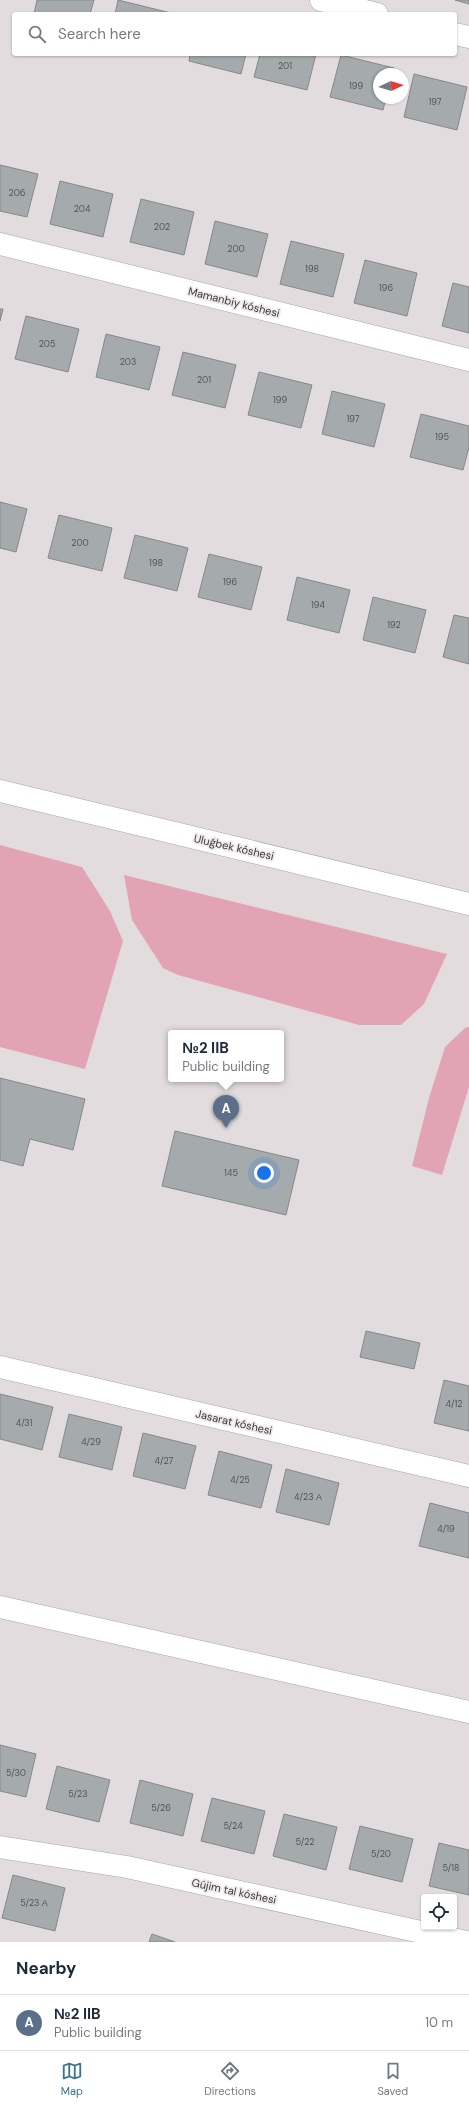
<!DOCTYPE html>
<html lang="en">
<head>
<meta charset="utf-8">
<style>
	body { margin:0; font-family:"DM Sans",sans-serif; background:#f6f6f7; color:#1f2937 }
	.controls { position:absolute; right:12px; bottom:12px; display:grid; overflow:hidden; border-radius:4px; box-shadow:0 1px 3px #0004 }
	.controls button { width:36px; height:36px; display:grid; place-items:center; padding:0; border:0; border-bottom:1px solid #e0e1e3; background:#fff; color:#1f2937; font:20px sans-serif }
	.compass { position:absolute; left:373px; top:68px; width:36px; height:36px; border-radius:50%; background:#fff; box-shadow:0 1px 3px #0004; rotate:86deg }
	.you { position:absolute; left:264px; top:1173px; width:14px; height:14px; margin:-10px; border:3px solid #fff; border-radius:50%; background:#1a73e8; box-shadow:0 0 0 6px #1a73e833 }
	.badge { display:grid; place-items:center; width:26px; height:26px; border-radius:50%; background:#38758c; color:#fff; font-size:13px; font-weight:700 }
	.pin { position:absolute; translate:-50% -33px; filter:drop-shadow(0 1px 2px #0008) }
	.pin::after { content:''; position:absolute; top:21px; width:14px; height:12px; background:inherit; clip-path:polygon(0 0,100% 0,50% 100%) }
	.popup { position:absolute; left:168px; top:1030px; width:116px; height:52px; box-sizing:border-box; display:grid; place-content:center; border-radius:4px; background:#fff; filter:drop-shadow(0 1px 3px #0005); font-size:13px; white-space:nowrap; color:#747a83 }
	.popup b { font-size:15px; color:#1f2937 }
	.popup::after { content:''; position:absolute; left:50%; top:100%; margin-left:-8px; border:8px solid transparent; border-top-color:#fff }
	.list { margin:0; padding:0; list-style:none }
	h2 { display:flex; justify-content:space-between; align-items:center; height:52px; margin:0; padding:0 16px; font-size:17px }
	h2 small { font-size:13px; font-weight:400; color:#747a83 }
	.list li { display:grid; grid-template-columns:26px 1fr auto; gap:12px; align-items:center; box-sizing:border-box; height:56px; padding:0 16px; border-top:1px solid #e0e1e3 }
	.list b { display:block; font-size:15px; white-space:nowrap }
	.list p { margin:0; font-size:13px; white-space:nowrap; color:#747a83 }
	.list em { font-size:13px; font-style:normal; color:#747a83 }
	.icon { flex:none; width:22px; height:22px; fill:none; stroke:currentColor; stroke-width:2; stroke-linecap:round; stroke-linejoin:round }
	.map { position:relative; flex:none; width:469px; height:1942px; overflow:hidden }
	.search { position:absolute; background:#fff; box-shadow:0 1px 3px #0004; left:12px; right:12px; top:12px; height:44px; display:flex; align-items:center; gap:10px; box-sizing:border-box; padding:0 14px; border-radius:4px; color:#747a83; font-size:15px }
	.sheet { height:108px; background:#fff }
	nav { display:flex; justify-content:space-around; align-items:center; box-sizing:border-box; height:56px; border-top:1px solid #e0e1e3; background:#fff; font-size:11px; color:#747a83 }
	nav a { display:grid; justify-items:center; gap:2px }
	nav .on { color:#38758c }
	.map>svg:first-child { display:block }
</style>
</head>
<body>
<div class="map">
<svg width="469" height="1942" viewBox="0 0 469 1942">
	<rect width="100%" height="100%" fill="#e2dcde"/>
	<g fill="#e2a4b5">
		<path d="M 0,845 L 82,867 L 110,911 L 123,941 L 85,1069 L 0,1047 Z"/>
		<path d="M 124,875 L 447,954 L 424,1004 L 401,1025 L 359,1025 L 178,975 L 163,968 L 132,920 Z"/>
		<path d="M 469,1027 L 469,1087 L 442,1175 L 412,1166 L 429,1098 L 445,1047 L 465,1028 Z"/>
	</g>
	<g fill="#a5aaac" stroke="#85898b">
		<path d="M 37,0 L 94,0 L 90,14 L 34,14 Z"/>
		<path d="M 118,0 L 171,13 L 171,14 L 115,14 Z"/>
		<path d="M 455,0 L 469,0 L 469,4 Z"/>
		<path d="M 190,54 L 246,54 L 241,74 L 189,61 Z"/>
		<path d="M 260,54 L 316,54 L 307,90 L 254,77 Z"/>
		<path d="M 341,55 L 394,68 L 392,74 L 379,74 L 379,98 L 386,98 L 383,110 L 330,97 Z"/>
		<path d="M 414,74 L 467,87 L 457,130 L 404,117 Z"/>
		<path d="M 0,165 L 38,174 L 27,217 L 0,211 Z"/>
		<path d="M 60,181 L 113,194 L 103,237 L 50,224 Z"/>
		<path d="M 141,199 L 194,212 L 184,255 L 130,242 Z"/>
		<path d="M 215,221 L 268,234 L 257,277 L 205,264 Z"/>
		<path d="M 291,241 L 344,254 L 333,297 L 280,284 Z"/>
		<path d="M 365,260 L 417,273 L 407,316 L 354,303 Z"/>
		<path d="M 453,283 L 469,287 L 469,333 L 442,326 Z"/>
		<path d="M 0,309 L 3,309 L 0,321 Z"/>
		<path d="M 26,316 L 79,329 L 68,372 L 15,359 Z"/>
		<path d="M 106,334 L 160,347 L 149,390 L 96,377 Z"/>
		<path d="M 183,352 L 236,365 L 225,408 L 172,395 Z"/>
		<path d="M 259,372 L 312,385 L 301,428 L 248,415 Z"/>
		<path d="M 332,391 L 385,404 L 374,447 L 322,434 Z"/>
		<path d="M 421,414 L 469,426 L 469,447 L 463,470 L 410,457 Z"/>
		<path d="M 0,502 L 27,509 L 16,552 L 0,548 Z"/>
		<path d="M 59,515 L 112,528 L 102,571 L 48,558 Z"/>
		<path d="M 135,535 L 188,548 L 177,591 L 124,578 Z"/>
		<path d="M 209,554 L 262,567 L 251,610 L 198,597 Z"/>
		<path d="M 297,577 L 350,590 L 339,633 L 287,620 Z"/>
		<path d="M 373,597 L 426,610 L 415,653 L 363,640 Z"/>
		<path d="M 454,615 L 469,618 L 469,664 L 443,657 Z"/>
		<path d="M 0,1078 L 85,1099 L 73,1150 L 30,1139 L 23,1166 L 0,1160 Z"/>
		<path d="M 175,1131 L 299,1160 L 286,1215 L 162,1186 Z"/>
		<path d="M 366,1331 L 420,1343 L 414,1369 L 360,1357 Z"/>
		<path d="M 444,1380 L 469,1386 L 469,1431 L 434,1423 Z"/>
		<path d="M 0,1394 L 53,1407 L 42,1450 L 0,1439 Z"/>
		<path d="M 69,1414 L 122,1427 L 112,1470 L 59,1457 Z"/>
		<path d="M 143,1433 L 196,1446 L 185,1489 L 133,1476 Z"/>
		<path d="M 219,1451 L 272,1465 L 261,1508 L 208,1495 Z"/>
		<path d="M 286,1469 L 339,1483 L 329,1525 L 276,1512 Z"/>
		<path d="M 430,1503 L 469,1513 L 469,1558 L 419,1546 Z"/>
		<path d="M 0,1745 L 36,1754 L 26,1797 L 0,1791 Z"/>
		<path d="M 57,1766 L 110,1780 L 99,1822 L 46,1809 Z"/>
		<path d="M 140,1780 L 193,1794 L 183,1836 L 130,1823 Z"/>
		<path d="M 212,1798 L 265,1811 L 254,1854 L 201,1841 Z"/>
		<path d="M 284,1814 L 337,1827 L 326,1870 L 273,1856 Z"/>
		<path d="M 360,1826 L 413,1839 L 402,1882 L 349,1869 Z"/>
		<path d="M 439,1843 L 469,1850 L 469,1895 L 429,1886 Z"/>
		<path d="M 13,1875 L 65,1888 L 55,1931 L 2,1918 Z"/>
		<path d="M 152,1934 L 175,1942 L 149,1942 Z"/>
	</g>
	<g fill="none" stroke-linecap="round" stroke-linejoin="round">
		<g stroke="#a9a4a5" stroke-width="23">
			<g id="minor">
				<path d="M 321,0 L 377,14"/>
				<path d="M 455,34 L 469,37"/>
				<path d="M 0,244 L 469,360"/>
				<path d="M 0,791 L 469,904"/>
				<path d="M 0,1367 L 469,1476"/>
				<path d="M 0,1607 L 469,1712"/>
				<path d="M 0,1847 L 127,1867 L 466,1942"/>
			</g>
		</g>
		<use href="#minor" stroke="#fff" stroke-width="22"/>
	</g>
	<g text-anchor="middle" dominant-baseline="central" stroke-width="3.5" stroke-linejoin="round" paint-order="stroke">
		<g font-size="9" fill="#555455">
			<text x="285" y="66">201</text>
			<text x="356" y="86">199</text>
			<text x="435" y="102">197</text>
			<text x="17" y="193">206</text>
			<text x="82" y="209">204</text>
			<text x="162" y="227">202</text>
			<text x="236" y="249">200</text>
			<text x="312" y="269">198</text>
			<text x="386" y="288">196</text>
			<text x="47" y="344">205</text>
			<text x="128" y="362">203</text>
			<text x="204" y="380">201</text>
			<text x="280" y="400">199</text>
			<text x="353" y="419">197</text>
			<text x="442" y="437">195</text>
			<text x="80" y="543">200</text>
			<text x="156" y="563">198</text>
			<text x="230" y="582">196</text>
			<text x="318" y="605">194</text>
			<text x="394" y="625">192</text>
			<text x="231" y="1173">145</text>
			<text x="454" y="1404">4/12</text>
			<text x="24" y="1423">4/31</text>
			<text x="91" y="1442">4/29</text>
			<text x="164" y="1461">4/27</text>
			<text x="240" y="1480">4/25</text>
			<text x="308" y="1497">4/23 А</text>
			<text x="446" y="1529">4/19</text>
			<text x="16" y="1773">5/30</text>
			<text x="78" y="1794">5/23</text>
			<text x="161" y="1808">5/26</text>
			<text x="233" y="1826">5/24</text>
			<text x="305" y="1842">5/22</text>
			<text x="381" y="1854">5/20</text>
			<text x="451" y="1868">5/18</text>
			<text x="34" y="1903">5/23 А</text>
		</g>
		<g font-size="11" fill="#3a3838" stroke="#efeaeb">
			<text transform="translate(234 302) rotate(14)">Mamanbiy kóshesi</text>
			<text transform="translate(234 847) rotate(13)">Uluǵbek kóshesi</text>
			<text transform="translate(234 1422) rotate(13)">Jasarat kóshesi</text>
			<text transform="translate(234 1891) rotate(12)">Gújim tal kóshesi</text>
		</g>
	</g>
</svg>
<div class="controls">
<button><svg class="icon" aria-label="locate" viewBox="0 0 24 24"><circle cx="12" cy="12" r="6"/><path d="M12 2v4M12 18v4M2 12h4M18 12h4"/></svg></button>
</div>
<svg class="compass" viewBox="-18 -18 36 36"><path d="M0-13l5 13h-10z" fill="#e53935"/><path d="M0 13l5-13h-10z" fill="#747a83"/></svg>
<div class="you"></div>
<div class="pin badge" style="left:226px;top:1128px;background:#5c6f8a">A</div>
<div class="popup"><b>№2 IIB</b>Public building</div>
<div class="search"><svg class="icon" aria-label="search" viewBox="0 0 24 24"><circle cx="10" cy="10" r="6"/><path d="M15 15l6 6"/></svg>Search here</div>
</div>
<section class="sheet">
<h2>Nearby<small></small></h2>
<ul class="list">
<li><span class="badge" style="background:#5c6f8a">A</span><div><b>№2 IIB</b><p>Public building</p></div><em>10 m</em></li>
</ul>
</section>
<nav>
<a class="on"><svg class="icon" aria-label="map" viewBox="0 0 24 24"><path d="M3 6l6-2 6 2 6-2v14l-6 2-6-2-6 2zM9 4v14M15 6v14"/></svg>Map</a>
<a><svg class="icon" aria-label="directions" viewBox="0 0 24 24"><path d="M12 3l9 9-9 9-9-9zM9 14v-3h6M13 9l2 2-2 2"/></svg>Directions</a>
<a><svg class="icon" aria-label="saved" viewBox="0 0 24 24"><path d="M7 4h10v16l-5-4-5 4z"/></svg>Saved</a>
</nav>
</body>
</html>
